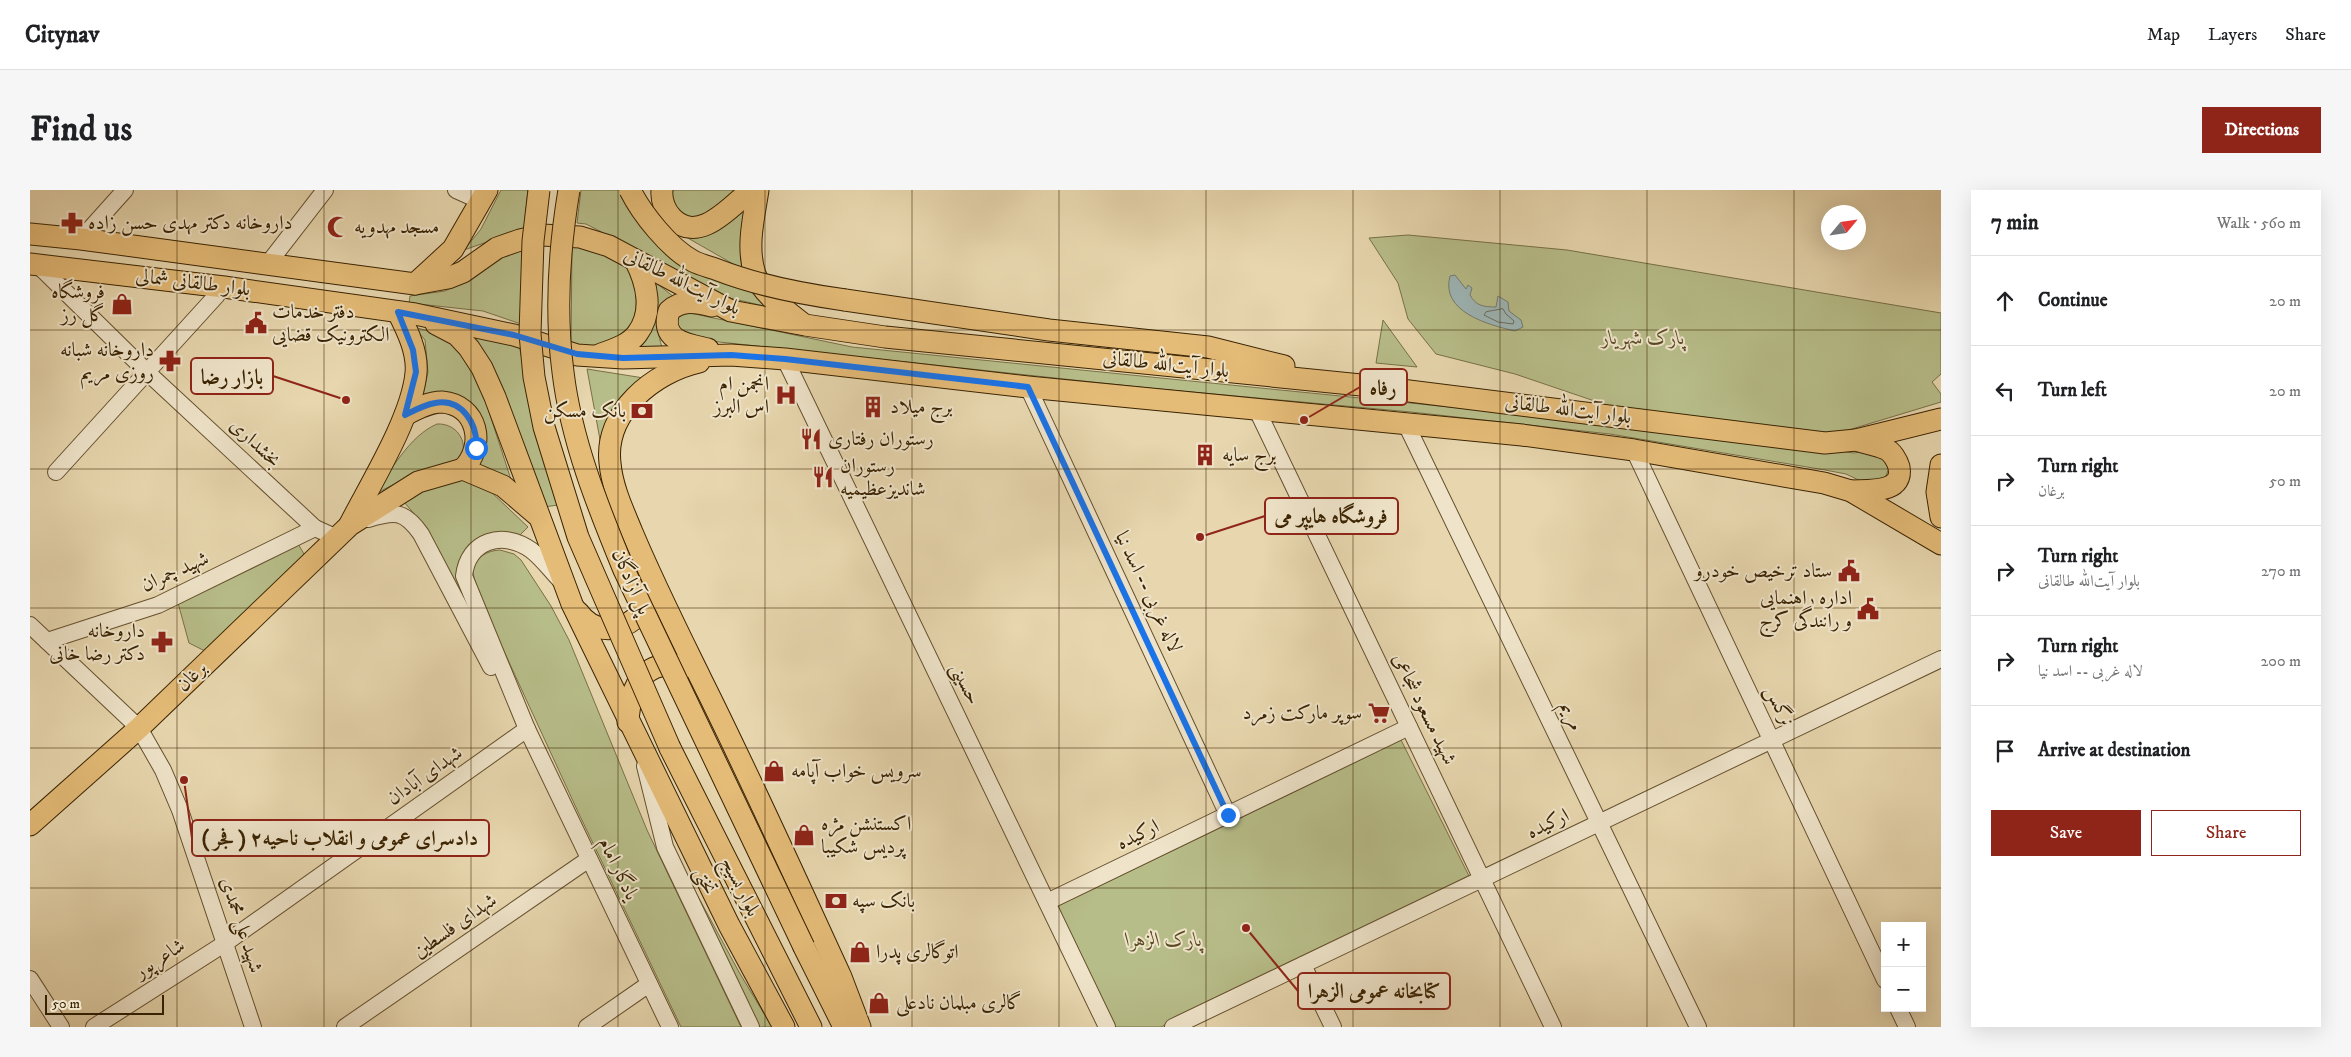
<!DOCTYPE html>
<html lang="en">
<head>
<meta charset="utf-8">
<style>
	body { margin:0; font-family:"IM FELL DW Pica",Amiri,serif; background:#f6f6f6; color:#202124 }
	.controls { position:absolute; right:15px; bottom:15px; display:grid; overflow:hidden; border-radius:0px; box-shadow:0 5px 20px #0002 }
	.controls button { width:45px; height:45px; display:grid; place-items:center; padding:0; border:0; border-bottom:1px solid #e0e0e0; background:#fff; color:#202124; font:25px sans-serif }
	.compass { position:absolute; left:1791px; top:15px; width:45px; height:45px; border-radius:50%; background:#fff; box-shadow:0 5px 20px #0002; rotate:61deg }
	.scale { position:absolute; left:15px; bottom:12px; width:119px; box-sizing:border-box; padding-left:5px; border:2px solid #3a2302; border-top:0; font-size:14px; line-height:18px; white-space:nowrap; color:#3a2302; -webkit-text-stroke:4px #efe4ca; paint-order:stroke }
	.stop { position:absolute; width:15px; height:15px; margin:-11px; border:4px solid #1a73e8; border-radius:50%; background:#fff }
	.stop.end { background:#1a73e8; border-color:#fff; box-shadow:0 1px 5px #0008 }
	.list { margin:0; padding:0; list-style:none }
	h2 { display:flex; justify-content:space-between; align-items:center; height:65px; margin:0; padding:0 20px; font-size:21px }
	h2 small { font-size:16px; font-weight:400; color:#757577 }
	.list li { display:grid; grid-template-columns:32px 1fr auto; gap:15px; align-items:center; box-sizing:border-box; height:90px; padding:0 20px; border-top:1px solid #e0e0e0 }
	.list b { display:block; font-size:19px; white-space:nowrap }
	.list p { margin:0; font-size:16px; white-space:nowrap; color:#757577 }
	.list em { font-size:16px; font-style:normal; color:#757577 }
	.actions { display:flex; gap:10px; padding:15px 20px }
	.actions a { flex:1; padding:11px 0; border:1px solid #8f2418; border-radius:0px; text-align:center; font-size:18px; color:#8f2418 }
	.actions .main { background:#8f2418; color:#fff }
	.icon { flex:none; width:28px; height:28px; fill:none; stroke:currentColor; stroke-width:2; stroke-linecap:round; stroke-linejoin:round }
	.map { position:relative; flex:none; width:1911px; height:837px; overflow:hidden; border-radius:0px }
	header { display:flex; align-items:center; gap:30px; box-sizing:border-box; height:70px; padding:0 25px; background:#fff; border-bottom:1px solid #e0e0e0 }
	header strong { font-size:24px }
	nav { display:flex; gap:28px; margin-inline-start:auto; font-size:18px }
	.intro { display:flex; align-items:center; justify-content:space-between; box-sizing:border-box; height:120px; padding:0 30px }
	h1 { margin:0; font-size:35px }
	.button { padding:12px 22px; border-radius:0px; background:#8f2418; color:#fff; font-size:18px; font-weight:700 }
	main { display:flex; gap:30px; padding:0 30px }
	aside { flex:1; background:#fff; border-radius:0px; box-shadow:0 5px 20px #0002 }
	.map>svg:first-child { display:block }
</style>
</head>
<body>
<header>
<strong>Citynav</strong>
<nav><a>Map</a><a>Layers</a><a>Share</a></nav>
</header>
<div class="intro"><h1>Find us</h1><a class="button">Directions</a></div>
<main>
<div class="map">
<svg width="1911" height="837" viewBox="0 0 1911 837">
	<rect width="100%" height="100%" fill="#e7d6ae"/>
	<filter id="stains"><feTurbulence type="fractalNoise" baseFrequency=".004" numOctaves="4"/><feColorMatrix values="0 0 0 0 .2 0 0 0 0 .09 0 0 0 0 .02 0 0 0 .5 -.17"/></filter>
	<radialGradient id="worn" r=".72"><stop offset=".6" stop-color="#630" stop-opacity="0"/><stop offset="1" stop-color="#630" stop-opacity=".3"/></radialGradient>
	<g fill="#b7bd89" stroke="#787046">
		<path d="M 471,0 L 498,0 L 494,39 L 434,60 L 451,39 Z"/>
		<path d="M 551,0 L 591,0 L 600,15 L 728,104 L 734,116 L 700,108 L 556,34 L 547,33 Z"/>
		<path d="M 638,0 L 711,0 L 678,28 L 652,30 Z"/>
		<path d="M 723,12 L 719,83 L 656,47 L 672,47 L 681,44 Z"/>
		<path d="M 1378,45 L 1537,60 L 1911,123 L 1911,184 L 1902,192 L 1911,204 L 1911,212 L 1802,245 L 1594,221 L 1485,184 L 1406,164 L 1378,129 L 1368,93 L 1339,48 Z"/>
		<path d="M 542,54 C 562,58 580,60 595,75 C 599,78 600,84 602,88 C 611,112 607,143 580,153 C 569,157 553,156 541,157 Z"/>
		<path d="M 492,59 L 491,134 L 453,121 L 379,113 L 380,106 L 415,101 L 445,87 L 466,69 Z"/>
		<path d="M 625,92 L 644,107 C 623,125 626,137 633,161 L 605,161 Z"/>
		<path d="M 660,123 L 822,157 L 1659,241 L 1824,263 L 1842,260 L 1860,275 L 1854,291 L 1835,293 L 1816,284 L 1795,280 L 1580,244 L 1381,222 L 1118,198 L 680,151 L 653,145 L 646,130 L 651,124 Z"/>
		<path d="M 1353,130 L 1387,177 L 1346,173 Z"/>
		<path d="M 384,137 L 402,142 L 424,154 L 449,191 L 485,302 L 445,278 L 443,221 L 392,210 L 398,182 L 395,150 Z"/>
		<path d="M 433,142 L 489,155 L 505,235 L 528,315 L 514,317 Z"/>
		<path d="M 557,179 L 620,189 L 571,255 Z"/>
		<path d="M 407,234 C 426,233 439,251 431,269 L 384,284 L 343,305 C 361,281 379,246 407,234 Z"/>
		<path d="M 432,288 L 458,299 L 498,337 L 487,348 L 434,363 C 423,381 429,395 436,414 L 392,333 L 374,312 L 395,296 Z"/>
		<path d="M 267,352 L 274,364 L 177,462 L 159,453 L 148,413 Z"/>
		<path d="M 470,360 L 484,364 L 491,370 L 521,416 L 539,450 L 617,640 L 711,837 L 651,837 L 549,624 L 448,405 L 442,378 C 449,366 456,361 470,360 Z"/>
		<path d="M 1371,550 L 1439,686 L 1131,837 L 1083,837 L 1026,717 Z"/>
		<path d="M 646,666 L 709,782 L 742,837 L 729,837 Z"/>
	</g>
	<path fill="#9db6b7" stroke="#757b6f" d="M 1425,85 L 1436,99 L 1438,95 L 1442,98 L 1440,105 C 1446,116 1454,117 1466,117 L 1468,106 L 1478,112 L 1479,121 L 1491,130 L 1493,137 L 1485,141 C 1459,135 1410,122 1420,86 Z"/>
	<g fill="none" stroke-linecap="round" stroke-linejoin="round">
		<path stroke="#6c6c5c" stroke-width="1" d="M 1473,119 L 1476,124 L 1484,131 L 1483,134 L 1468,132 L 1454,125 L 1456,122 Z"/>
		<g stroke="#65502d" stroke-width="18">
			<g id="minor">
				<path d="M 426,0 L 446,9"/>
				<path d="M 51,49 L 95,0"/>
				<path d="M 8,75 L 118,183 L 285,338 L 307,348"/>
				<path d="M 237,75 L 295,0"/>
				<path d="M 755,169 L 1077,837"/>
				<path d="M 998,197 L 1198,625"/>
				<path d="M 1227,220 L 1523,837"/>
				<path d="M 1376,234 L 1668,837"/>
				<path d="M 1604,260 L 1855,790"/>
				<path d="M 26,282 L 187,105"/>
				<path d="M 338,329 C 365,321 374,320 391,344 L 461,477"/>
				<path d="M 531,391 C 521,381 512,368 501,360 C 473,340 438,350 434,386 L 497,539 L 640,837"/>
				<path d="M 0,435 L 109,538 L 133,580 L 150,620 L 223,837"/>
				<path d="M 17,451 L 128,415 L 285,338"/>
				<path d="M 615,576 L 635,657 L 721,837"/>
				<path d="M 1017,712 L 1379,537"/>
				<path d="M 1273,775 L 1303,837"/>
				<path d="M 0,789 L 31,837"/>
				<path d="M 1868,818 L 1877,837"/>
				<path d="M 64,837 L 194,754 L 497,539"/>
				<path d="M 315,837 L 559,669"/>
				<path d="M 557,837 L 619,794"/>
				<path d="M 1143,837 L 1911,469"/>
			</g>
		</g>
		<g stroke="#3a2302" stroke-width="23">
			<g id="major">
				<path d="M 632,0 C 631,10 635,21 642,28 C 669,55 700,17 721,0"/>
				<path d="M 728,0 C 724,27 716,57 725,84 C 731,103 758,122 773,134"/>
				<path d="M 0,44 L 51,49 L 385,94 L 418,88 L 433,82 L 467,58 L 490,50 L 512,45 L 550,47 L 579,56 L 701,121 L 775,135 L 855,147 L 1331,195 L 1795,253 L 1826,250 L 1911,229"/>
				<path d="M 0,74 L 194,97 L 385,124 L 484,145 L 547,165 L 593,168 L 701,165 L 755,169 L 998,197 L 1492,245 L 1604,260 L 1794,293 L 1821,301 L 1911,354"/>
				<path d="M 385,94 L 423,59 L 457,0"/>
				<path d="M 815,110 L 1019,140 L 1178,157 L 1254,176"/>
				<path d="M 406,134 L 427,145 L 439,158 L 452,178 L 465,207 L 542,414 L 699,735 L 754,837"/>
				<path d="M 678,159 C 656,154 630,151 639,121 C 652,109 666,112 682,116"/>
				<path d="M 569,165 C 581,160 598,156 607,144 C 624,122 617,93 605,70"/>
				<path d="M 669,172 C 624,182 574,222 580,273 C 582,297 593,320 602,342 C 623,392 647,440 671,489 C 720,587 765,687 811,787 L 830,837"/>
				<path d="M 375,225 C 386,219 399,212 412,212 C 448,215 456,256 433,279"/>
				<path d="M 1911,275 L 1907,302 L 1911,327"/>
				<path d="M 1821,301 C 1838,300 1874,304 1869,277 C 1867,270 1862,262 1856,259 C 1846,255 1835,253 1826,250"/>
				<path d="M 320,334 C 341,293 382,227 386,183 C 388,162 377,140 368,122"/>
				<path d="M 548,422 C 570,453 611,437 620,405"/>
				<path d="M 598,532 C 600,496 614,467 655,477"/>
				<path d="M 640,558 L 781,837"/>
				<path d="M 0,635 L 109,538 L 320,335 L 388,292 L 433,279 L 473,296 L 507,325"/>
				<path d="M 774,757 L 814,837"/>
			</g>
		</g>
		<use href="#minor" stroke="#efe4ca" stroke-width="16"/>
		<use href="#major" stroke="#e4bb77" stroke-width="21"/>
		<g stroke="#3a2302" stroke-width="23" stroke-linecap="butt">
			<g id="major-bridge">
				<path d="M 509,0 L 503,51 L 500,144 L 504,187 L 514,237 L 548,347 L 640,558"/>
				<path d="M 539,0 C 529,60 525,122 533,182 C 541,250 568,317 594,380 L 774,757"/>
				<path d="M 600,0 C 612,24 639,58 663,71 C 671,75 680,77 688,80 C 729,96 772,104 815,110"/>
			</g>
		</g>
		<use href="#major-bridge" stroke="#e4bb77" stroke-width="21"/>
	</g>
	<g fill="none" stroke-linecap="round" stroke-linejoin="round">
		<path stroke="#1a73e8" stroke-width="6" d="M 446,258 C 448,234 432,208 405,213 C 394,215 385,220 375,225 L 386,182 L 383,160 L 368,122 L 484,145 L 547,164 L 593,168 L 701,165 L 755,169 L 998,197 L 1198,625"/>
	</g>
	<path fill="none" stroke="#3a2302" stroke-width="1" stroke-opacity="0.55" d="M 147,0 L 147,837M 294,0 L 294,837M 441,0 L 441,837M 588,0 L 588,837M 735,0 L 735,837M 882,0 L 882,837M 1029,0 L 1029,837M 1176,0 L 1176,837M 1323,0 L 1323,837M 1470,0 L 1470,837M 1617,0 L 1617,837M 1764,0 L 1764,837M 0,140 L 1911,140M 0,279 L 1911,279M 0,418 L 1911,418M 0,558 L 1911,558M 0,698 L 1911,698"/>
	<defs>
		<g id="pharmacy-bare" transform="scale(1.725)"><path d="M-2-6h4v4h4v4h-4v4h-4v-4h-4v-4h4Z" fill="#8f2418" stroke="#efe4ca" stroke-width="2.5" paint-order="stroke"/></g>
		<g id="mosque-bare" transform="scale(1.725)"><path d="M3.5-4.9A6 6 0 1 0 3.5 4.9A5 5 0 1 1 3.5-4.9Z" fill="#8f2418" stroke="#efe4ca" stroke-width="2.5" paint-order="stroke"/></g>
		<g id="shop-bare" transform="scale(1.725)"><path d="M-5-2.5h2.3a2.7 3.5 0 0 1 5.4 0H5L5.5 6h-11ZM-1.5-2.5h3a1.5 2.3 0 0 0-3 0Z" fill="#8f2418" stroke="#efe4ca" stroke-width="2.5" paint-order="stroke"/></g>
		<g id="civic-bare" transform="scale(1.725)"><path d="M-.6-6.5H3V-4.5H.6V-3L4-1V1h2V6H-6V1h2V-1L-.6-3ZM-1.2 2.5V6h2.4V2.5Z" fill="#8f2418" stroke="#efe4ca" stroke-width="2.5" paint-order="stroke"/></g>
		<g id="hospital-bare" transform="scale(1.725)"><path d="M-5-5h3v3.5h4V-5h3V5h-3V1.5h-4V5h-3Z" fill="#8f2418" stroke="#efe4ca" stroke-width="2.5" paint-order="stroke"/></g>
		<g id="building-bare" transform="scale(1.725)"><path d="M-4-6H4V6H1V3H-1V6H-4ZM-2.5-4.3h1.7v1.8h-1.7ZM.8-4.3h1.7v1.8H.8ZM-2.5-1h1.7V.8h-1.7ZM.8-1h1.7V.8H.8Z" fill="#8f2418" stroke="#efe4ca" stroke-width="2.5" paint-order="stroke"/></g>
		<g id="bank-bare" transform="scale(1.725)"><path d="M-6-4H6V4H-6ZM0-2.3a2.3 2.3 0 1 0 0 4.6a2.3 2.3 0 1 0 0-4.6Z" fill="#8f2418" stroke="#efe4ca" stroke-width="2.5" paint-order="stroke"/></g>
		<g id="restaurant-bare" transform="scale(1.725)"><path d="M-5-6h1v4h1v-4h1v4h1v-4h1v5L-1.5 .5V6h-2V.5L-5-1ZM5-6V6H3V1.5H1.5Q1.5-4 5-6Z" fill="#8f2418" stroke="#efe4ca" stroke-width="2.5" paint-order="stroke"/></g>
		<g id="supermarket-bare" transform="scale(1.725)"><path d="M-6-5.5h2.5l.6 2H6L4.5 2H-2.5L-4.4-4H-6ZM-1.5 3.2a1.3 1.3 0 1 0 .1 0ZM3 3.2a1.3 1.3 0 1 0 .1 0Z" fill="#8f2418" stroke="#efe4ca" stroke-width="2.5" paint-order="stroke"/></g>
	</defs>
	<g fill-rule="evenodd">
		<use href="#pharmacy-bare" x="42" y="33"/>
		<use href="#mosque-bare" x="308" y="37"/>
		<use href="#shop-bare" x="92" y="114"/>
		<use href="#civic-bare" x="226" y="133"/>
		<use href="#pharmacy-bare" x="140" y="171"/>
		<use href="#hospital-bare" x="756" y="205"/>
		<use href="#building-bare" x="843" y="217"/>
		<use href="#bank-bare" x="612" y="221"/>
		<use href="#restaurant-bare" x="781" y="249"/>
		<use href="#building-bare" x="1175" y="265"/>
		<use href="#restaurant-bare" x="793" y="287"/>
		<use href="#civic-bare" x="1819" y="381"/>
		<use href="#civic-bare" x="1838" y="419"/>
		<use href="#pharmacy-bare" x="132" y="452"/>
		<use href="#supermarket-bare" x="1349" y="523"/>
		<use href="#shop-bare" x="744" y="581"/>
		<use href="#shop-bare" x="774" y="645"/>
		<use href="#bank-bare" x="806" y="711"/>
		<use href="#shop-bare" x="830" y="762"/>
		<use href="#shop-bare" x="849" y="813"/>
	</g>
	<g text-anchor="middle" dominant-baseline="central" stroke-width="4" stroke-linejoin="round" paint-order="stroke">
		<g font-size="20" fill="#3a2302" stroke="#efe4ca" text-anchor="start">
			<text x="58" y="33">داروخانه دکتر مهدی حسن زاده</text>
			<text x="324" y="37">مسجد مهدویه</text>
			<text x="75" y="102" text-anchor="end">فروشگاه<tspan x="75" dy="23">گل رز</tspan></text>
			<text x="242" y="122">دفتر خدمات<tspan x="242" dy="23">الکترونیک قضایی</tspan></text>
			<text x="124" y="160" text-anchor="end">داروخانه شبانه<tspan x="124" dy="23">روزی مریم</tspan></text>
			<text x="739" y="194" text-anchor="end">انجمن ام<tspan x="739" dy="23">اس البرز</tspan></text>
			<text x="860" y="217">برج میلاد</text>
			<text x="596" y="221" text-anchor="end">بانک مسکن</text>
			<text x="798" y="249">رستوران رفتاری</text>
			<text x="1192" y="265">برج سایه</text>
			<text x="810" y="276">رستوران<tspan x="810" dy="23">شاندیزعظیمیه</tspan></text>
			<text x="1802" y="381" text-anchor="end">ستاد ترخیص خودرو</text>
			<text x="1822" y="408" text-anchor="end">اداره راهنمایی<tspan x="1822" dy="23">و رانندگی کرج</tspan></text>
			<text x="115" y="441" text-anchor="end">داروخانه<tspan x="115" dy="23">دکتر رضا خانی</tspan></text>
			<text x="1332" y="523" text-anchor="end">سوپر مارکت زمرد</text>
			<text x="761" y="581">سرویس خواب آپامه</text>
			<text x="791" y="634">اکستنشن مژه<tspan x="791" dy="23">پردیس شکیبا</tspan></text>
			<text x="822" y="711">بانک سپه</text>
			<text x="846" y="762">اتوگالری پدرا</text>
			<text x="866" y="813">گالری مبلمان نادعلی</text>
		</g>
		<g font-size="20" fill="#3a2302" stroke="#efe4ca">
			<text transform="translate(652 92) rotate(26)">بلوار آیت‌الله طالقانی</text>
			<text transform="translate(163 93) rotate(7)">بلوار طالقانی شمالی</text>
			<text transform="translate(1136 175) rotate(6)">بلوار آیت‌الله طالقانی</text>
			<text transform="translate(1538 220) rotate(7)">بلوار آیت‌الله طالقانی</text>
			<text transform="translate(225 253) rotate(43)">بخشداری</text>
			<text transform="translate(145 382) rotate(-24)">شهید چمران</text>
			<text transform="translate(601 392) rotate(66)">پل آزادگان</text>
			<text transform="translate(1118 402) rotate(65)">لاله غربی -- اسد نیا</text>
			<text transform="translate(162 487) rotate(-44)">برغان</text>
			<text transform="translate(935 494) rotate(64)">حسینی</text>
			<text transform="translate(1749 516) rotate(65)">نرگس</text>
			<text transform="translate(1394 519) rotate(64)">شهید مسعود شجاعی</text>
			<text transform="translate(1541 526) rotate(64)">مریم</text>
			<text transform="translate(395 586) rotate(-35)">شهدای آبادان</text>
			<text transform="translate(1518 634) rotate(-26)">ارکیده</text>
			<text transform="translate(1108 645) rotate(-26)">ارکیده</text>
			<text transform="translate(588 679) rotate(64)">یادگار امام</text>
			<text transform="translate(675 691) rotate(64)">تختی</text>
			<text transform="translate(710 697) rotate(63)">بلوار بسیج</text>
			<text transform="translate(211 735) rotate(72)">شهید علی محمدی</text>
			<text transform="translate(425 736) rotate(-35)">شهدای فلسطین</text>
			<text transform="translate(130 769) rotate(-33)">شاعرپور</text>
		</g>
		<g font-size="20" font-style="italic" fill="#594a24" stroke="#efe4ca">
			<text x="1613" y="148">پارک شهریار</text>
			<text x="1134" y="750">پارک الزهرا</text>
		</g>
	</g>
	<path fill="none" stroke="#8f2418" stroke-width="2" d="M316 210L243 186M1274 230L1330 197M1170 347L1235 326M154 590L162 648M1216 738L1268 801"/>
	<g fill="#8f2418" stroke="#efe4ca" stroke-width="2">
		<circle cx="316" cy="210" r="5"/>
		<circle cx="1274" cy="230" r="5"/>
		<circle cx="1170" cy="347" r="5"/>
		<circle cx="154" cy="590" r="5"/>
		<circle cx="1216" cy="738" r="5"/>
	</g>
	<g fill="#efe4ca" stroke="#8f2418" stroke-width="2">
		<rect x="161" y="168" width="82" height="36" rx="5"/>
		<rect x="1330" y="179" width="47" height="36" rx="5"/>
		<rect x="1235" y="308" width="133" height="36" rx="5"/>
		<rect x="162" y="630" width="297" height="36" rx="5"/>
		<rect x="1268" y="783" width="152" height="36" rx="5"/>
	</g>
	<g font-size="21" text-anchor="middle" font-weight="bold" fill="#3a2302">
		<text x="202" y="194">بازار رضا</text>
		<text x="1353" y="205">رفاه</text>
		<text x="1301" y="333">فروشگاه هایپر می</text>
		<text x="310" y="655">دادسرای عمومی و انقلاب ناحیه۲ ( فجر )</text>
		<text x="1344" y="808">کتابخانه عمومی الزهرا</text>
	</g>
	<rect width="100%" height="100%" filter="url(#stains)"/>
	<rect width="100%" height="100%" fill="url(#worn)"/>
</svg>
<div class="controls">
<button>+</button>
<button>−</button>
</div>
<svg class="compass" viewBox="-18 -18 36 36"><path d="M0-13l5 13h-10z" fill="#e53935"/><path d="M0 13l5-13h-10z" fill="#757577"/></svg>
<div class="scale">50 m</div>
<div class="stop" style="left:446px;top:258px"></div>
<div class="stop end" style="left:1198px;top:625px"></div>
</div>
<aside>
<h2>7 min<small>Walk · 560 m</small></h2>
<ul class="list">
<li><svg class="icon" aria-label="ahead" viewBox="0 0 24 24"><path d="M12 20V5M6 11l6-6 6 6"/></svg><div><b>Continue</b></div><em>20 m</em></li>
<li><svg class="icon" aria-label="left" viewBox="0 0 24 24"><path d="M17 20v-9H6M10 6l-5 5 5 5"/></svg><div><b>Turn left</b></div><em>20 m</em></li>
<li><svg class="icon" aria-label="right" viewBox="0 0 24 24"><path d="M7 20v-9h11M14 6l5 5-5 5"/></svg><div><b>Turn right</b><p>برغان</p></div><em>50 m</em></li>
<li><svg class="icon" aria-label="right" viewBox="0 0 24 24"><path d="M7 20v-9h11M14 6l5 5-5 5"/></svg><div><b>Turn right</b><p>بلوار آیت‌الله طالقانی</p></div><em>270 m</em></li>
<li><svg class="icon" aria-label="right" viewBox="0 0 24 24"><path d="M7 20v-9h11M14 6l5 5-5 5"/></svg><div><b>Turn right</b><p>لاله غربی -- اسد نیا</p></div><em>200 m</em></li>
<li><svg class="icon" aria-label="arrive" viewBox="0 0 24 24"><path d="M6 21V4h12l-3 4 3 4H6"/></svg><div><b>Arrive at destination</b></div></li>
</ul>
<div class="actions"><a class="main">Save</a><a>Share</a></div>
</aside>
</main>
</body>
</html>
